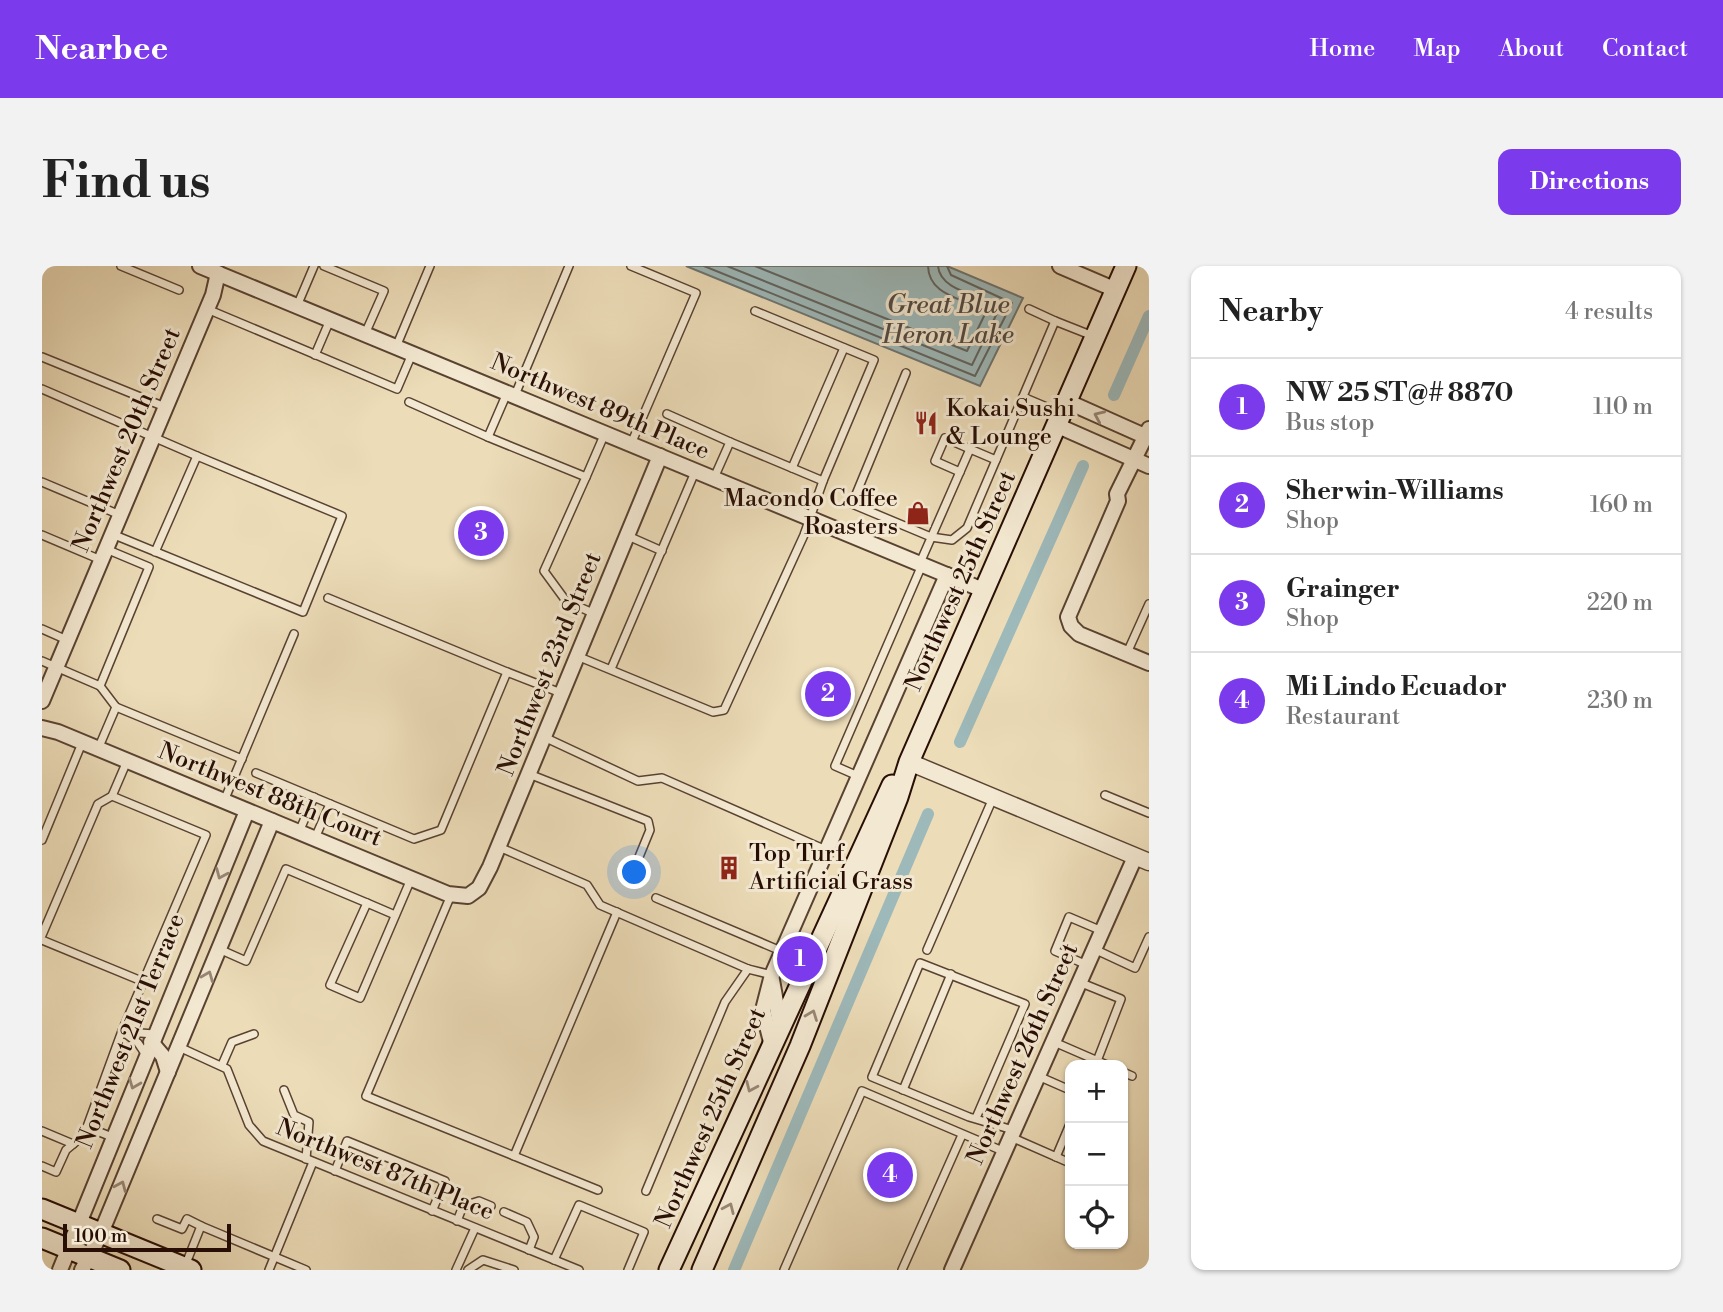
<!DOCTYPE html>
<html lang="en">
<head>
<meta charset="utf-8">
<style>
	body { margin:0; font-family:"Libre Bodoni",serif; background:#f2f2f2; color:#222 }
	.controls { position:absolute; right:21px; bottom:21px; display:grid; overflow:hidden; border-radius:14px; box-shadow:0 2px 5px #0004 }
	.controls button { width:63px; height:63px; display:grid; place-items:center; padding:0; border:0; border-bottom:2px solid #e0e0e0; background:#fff; color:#222; font:35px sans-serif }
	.scale { position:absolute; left:21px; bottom:18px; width:168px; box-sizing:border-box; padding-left:7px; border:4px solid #280e05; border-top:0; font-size:19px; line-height:24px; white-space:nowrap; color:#280e05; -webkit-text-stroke:5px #f3e8d1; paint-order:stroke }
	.you { position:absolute; left:593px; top:607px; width:24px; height:24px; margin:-18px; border:5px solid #fff; border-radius:50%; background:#1a73e8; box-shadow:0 0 0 10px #1a73e833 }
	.badge { display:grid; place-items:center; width:46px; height:46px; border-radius:50%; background:#7c3aed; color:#fff; font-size:23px; font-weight:700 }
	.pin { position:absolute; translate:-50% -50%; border:4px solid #fff; box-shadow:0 2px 7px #0006 }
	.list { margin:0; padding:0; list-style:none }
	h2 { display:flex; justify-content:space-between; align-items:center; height:91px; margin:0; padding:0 28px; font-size:30px }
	h2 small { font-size:23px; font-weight:400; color:#767676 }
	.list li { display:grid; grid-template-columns:46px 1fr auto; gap:21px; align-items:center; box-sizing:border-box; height:98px; padding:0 28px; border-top:2px solid #e0e0e0 }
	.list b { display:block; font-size:26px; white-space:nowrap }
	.list p { margin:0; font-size:23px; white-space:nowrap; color:#767676 }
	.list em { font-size:23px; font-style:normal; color:#767676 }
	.icon { flex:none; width:38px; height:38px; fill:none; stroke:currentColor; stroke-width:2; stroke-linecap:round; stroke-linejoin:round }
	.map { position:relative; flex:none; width:1107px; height:1004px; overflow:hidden; border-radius:14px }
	header { display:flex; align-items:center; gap:42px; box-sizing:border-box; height:98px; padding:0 35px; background:#7c3aed; color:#fff }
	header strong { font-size:33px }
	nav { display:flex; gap:38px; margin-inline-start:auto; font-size:24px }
	.intro { display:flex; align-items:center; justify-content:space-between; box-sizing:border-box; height:168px; padding:0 42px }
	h1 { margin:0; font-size:49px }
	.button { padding:18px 32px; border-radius:14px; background:#7c3aed; color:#fff; font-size:24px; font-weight:700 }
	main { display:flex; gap:42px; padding:0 42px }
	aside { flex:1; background:#fff; border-radius:14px; box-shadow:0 2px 5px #0004 }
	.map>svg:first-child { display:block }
</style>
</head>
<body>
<header>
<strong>Nearbee</strong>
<nav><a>Home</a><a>Map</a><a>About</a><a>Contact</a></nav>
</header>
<div class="intro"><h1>Find us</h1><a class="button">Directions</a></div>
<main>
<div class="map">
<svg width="1107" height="1004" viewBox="0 0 1107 1004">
	<rect width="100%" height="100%" fill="#ecdcb8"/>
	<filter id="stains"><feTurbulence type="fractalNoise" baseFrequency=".00286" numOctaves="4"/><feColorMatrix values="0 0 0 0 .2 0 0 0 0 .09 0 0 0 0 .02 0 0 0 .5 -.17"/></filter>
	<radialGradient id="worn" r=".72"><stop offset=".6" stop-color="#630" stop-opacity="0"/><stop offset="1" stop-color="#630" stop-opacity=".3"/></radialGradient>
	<path fill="#9db9ba" stroke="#6e7572" stroke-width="2" d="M 644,0 L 905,0 L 981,32 L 938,120 Z"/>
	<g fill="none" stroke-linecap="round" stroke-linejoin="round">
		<g stroke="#626460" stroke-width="2">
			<path d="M 662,0 L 933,110 L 970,37 L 909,9 L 905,0"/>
			<path d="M 685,0 L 930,99 L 958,41 C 941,29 898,26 896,0"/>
			<path d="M 713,0 L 925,85 L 944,46 C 923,32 887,31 886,0"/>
		</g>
		<g stroke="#9db9ba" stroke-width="12">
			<path d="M 1072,129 L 1107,50"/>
			<path d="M 918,476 L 1041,200"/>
			<path d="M 692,1004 L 886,548"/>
		</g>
		<g stroke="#594232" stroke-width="10">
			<g id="service">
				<path d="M 79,0 L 137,24"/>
				<path d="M 282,0 L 342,25 L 323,68"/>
				<path d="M 589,0 L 654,27 L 589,178"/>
				<path d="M 255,40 L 272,0"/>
				<path d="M 165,43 L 355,123 L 370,88"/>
				<path d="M 987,43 L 1013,55"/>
				<path d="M 354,81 L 388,0"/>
				<path d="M 273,89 L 288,54"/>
				<path d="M 0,91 L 123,141"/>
				<path d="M 864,107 L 810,238 L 889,271 L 910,274 L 925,262 L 954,194 L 928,183 L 878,297"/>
				<path d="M 0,123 L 155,190"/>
				<path d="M 473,129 L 527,0"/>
				<path d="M 981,131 L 1019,147"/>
				<path d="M 367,136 L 446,171 L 465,127"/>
				<path d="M 625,148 L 688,176 L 672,212"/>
				<path d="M 446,171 L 544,211 L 502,305 L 524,335 L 553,348"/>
				<path d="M 688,176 L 781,215 L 832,94 L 713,45"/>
				<path d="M 954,194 L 1013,55 L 1051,70"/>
				<path d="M 750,202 L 802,82"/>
				<path d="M 918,206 L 893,195 L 903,172 L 928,183"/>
				<path d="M 544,211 L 563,167"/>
				<path d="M 0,216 L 78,249"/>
				<path d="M 70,268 L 261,346 L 300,250 L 155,190 L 113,286"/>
				<path d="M 0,269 L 59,294"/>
				<path d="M 586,270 L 620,285"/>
				<path d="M 0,363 L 25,374"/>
				<path d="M 1085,387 L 1107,338"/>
				<path d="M 535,390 L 671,446 L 682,444 L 762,269 L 781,215"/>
				<path d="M 0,395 L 58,420"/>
				<path d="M 569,403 L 653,206"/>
				<path d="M 465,406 L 519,427"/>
				<path d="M 74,441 L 200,493"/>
				<path d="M 502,471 L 596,515 L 620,512 L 784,584"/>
				<path d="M 56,483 L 74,441 L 58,420 L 107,301 L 64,283"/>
				<path d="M 214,507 L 372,573 L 399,564 L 465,406 L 286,332"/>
				<path d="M 487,508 L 606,555 L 608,564 L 590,608"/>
				<path d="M 816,510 L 793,500 L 880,299"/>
				<path d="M 1063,529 L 1107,547"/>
				<path d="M 182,535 L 252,368"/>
				<path d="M 257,566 L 272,531"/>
				<path d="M 273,572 L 288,538"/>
				<path d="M 0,574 L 40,477"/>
				<path d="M 457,581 L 545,619 L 558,639 L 706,703 L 730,709"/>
				<path d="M 409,629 L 324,830 L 556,924"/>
				<path d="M 614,632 L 739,685"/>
				<path d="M 325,637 L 353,649"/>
				<path d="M 0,669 L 56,538 L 70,530"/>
				<path d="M 0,674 L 102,716"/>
				<path d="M 177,683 L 204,695 L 244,603 L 325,637 L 288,719 L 318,732 L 369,613"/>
				<path d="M 1052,683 L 1093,702 L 1107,671"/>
				<path d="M 885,684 L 951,532"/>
				<path d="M 1045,699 L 1013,685 L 1027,651 L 1060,665"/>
				<path d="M 1037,716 L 1079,733 L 1055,795"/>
				<path d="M 80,765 L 96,777 L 104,789"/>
				<path d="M 85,766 L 112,768"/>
				<path d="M 1012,776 L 1065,799"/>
				<path d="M 137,781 L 185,803 L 207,859 L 221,875 L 537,1004"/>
				<path d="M 180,799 L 190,776 L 212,768"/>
				<path d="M 1081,806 L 1090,810"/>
				<path d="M 996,810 L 1028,824"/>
				<path d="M 242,824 L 252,849 L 267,856 L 264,893"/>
				<path d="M 861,824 L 909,708"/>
				<path d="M 934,852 L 983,738 L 878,697 L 830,811 L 927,851 L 971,864"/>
				<path d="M 45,861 L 70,871"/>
				<path d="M 0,865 L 31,878"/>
				<path d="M 969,871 L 1028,897"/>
				<path d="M 472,890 L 575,646"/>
				<path d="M 1014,891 L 1028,858"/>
				<path d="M 0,900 L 14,906 L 24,884 L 42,869 L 80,765 L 164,569 L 70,530 L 85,495"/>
				<path d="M 293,905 L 305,875 L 403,915 L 390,945"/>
				<path d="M 604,925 L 683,736 L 706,703"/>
				<path d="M 462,946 L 485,956 L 492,971 L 487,984"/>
				<path d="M 115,953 L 140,963 L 145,953 L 159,960"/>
				<path d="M 415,955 L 421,940 L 437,935 L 449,940"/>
				<path d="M 512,994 L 537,939 L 602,966 L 586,1004"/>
				<path d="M 143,1000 L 159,960 L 264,1004"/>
				<path d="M 227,1004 L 271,896"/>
				<path d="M 414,1004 L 433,962"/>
				<path d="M 426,1004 L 441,994 L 472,1004"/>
				<path d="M 742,1004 L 820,825 L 963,886"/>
				<path d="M 860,1004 L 920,869"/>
			</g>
		</g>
		<g stroke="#594232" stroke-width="18">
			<g id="minor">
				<path d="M 158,0 L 941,324"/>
				<path d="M 1018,0 L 1074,24"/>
				<path d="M 1024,135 L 1107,172"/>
				<path d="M 1014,159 L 1107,200"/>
				<path d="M 1107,163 L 1075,228 L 1076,235 L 1026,351 L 1029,360 L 1037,368 L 1107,397"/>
				<path d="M 0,435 L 171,29 L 176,7"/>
				<path d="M 0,462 L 16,466 L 406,628 L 426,630 L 437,622 L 448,601 L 618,190"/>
				<path d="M 730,714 L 738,758"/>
				<path d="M 109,776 L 121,790 L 126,806"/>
				<path d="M 729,776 L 721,744 L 730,709 L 905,309"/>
				<path d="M 18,1004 L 205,545"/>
				<path d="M 40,1004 L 59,967 L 230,555"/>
				<path d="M 910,1004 L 1093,591"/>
			</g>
		</g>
		<g stroke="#594232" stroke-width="19">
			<path id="tertiary" d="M 867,496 L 1107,596"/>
		</g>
		<g stroke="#280e05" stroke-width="23">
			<g id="secondary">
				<path d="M 0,943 L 149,1004"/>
				<path d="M 0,972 L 78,1004"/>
				<path d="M 627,1004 L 850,519"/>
				<path d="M 660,1004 L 758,780 L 856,531 L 867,496 L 1084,0"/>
			</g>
		</g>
		<use href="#service" stroke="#f3e8d1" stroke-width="7"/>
		<use href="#minor" stroke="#f3e8d1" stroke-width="14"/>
		<use href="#tertiary" stroke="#f3e8d1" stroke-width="16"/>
		<use href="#secondary" stroke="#f3e8d1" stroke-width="19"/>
	</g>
	<defs><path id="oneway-chevron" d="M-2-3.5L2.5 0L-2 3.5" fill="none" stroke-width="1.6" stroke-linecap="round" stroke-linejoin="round" transform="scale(1.75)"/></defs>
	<g stroke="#988675">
		<use href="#oneway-chevron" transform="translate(1057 150) rotate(-156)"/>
		<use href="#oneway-chevron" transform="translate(179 608) rotate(113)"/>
		<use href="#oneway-chevron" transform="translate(166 710) rotate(-68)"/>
		<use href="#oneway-chevron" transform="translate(770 749) rotate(-69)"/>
		<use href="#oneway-chevron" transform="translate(92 818) rotate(112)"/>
		<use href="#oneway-chevron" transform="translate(709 821) rotate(114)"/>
		<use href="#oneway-chevron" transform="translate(79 920) rotate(-67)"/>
		<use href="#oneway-chevron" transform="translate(687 942) rotate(-66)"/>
	</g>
	<defs>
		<g id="restaurant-bare" transform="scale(1.89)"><path d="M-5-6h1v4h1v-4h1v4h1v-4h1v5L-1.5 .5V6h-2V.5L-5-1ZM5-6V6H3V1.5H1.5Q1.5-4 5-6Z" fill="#8f2418" stroke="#f3e8d1" stroke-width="2.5" paint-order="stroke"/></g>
		<g id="shop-bare" transform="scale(1.89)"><path d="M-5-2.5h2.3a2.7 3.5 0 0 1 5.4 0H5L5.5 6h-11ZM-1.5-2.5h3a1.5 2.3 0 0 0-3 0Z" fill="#8f2418" stroke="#f3e8d1" stroke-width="2.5" paint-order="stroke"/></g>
		<g id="building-bare" transform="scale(1.89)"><path d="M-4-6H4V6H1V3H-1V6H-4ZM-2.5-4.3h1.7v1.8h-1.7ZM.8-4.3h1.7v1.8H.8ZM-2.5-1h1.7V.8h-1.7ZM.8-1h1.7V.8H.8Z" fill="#8f2418" stroke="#f3e8d1" stroke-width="2.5" paint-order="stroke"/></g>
	</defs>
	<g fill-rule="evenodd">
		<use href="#restaurant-bare" x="884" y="157"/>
		<use href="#shop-bare" x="876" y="247"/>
		<use href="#building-bare" x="687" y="602"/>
	</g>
	<g text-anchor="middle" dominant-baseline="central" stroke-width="6" stroke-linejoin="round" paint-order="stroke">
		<g font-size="24" fill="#280e05" stroke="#f3e8d1">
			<text transform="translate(558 141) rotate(23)">Northwest 89th Place</text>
			<text transform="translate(85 174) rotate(-67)">Northwest 20th Street</text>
			<text transform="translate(919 315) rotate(-66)">Northwest 25th Street</text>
			<text transform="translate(508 398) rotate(-68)">Northwest 23rd Street</text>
			<text transform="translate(228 529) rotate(22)">Northwest 88th Court</text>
			<text transform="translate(89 765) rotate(-68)">Northwest 21st Terrace</text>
			<text transform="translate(981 788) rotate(-66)">Northwest 26th Street</text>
			<text transform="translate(669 852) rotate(-66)">Northwest 25th Street</text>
			<text transform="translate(343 904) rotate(22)">Northwest 87th Place</text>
		</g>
		<g font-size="24" fill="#280e05" stroke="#f3e8d1" text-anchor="start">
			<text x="904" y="143">Kokai Sushi<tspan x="904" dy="28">&amp; Lounge</tspan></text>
			<text x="856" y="233" text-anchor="end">Macondo Coffee<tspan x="856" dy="28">Roasters</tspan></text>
			<text x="707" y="588">Top Turf<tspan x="707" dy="28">Artificial Grass</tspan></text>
		</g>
		<g font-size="26" font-style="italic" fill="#514a44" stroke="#f3e8d1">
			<text x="906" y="39">Great Blue<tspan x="906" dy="30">Heron Lake</tspan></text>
		</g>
	</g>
	<rect width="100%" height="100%" filter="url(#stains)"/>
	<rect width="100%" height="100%" fill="url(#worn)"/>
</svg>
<div class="controls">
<button>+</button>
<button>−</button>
<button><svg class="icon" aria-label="locate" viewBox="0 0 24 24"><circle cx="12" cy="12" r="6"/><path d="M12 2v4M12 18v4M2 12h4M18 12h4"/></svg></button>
</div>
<div class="scale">100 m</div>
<div class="you"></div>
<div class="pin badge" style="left:758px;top:693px">1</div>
<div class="pin badge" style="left:786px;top:428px">2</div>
<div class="pin badge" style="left:439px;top:267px">3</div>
<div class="pin badge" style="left:848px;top:909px">4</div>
</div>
<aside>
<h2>Nearby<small>4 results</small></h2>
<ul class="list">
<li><span class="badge">1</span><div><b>NW 25 ST@# 8870</b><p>Bus stop</p></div><em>110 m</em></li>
<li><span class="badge">2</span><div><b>Sherwin-Williams</b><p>Shop</p></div><em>160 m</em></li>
<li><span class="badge">3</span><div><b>Grainger</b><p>Shop</p></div><em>220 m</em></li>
<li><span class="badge">4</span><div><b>Mi Lindo Ecuador</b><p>Restaurant</p></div><em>230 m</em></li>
</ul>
</aside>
</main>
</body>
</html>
